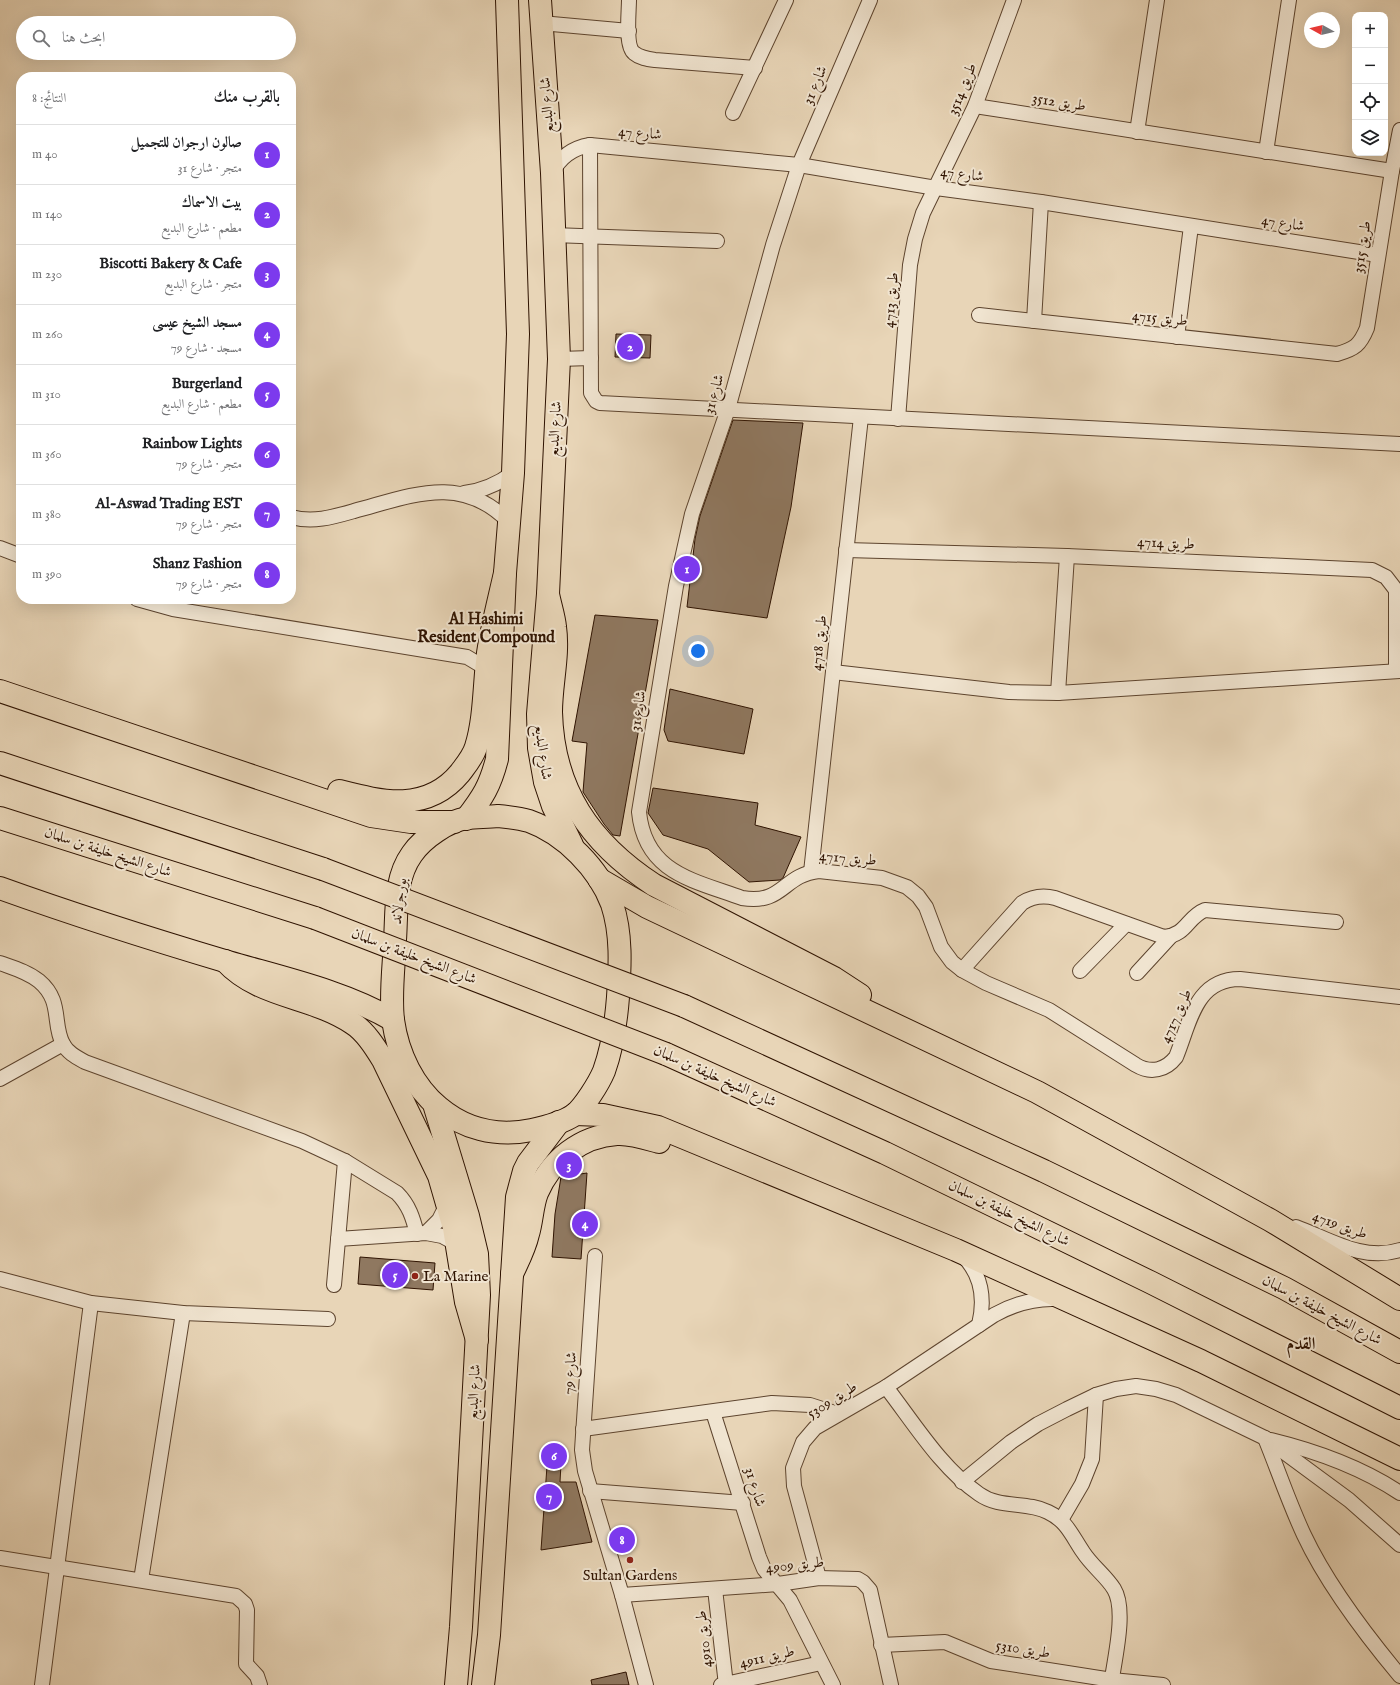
<!DOCTYPE html>
<html lang="ar">
<head>
<meta charset="utf-8">
<style>
	body { margin:0; font-family:"IM FELL English",Amiri,serif; background:#f2f2f2; color:#202124; direction:rtl }
	.controls { position:absolute; right:12px; top:12px; display:grid; overflow:hidden; border-radius:8px; box-shadow:0 4px 16px #0002 }
	.controls button { width:36px; height:36px; display:grid; place-items:center; padding:0; border:0; border-bottom:1px solid #e0e0e0; background:#fff; color:#202124; font:20px sans-serif }
	.compass { position:absolute; left:1304px; top:12px; width:36px; height:36px; border-radius:50%; background:#fff; box-shadow:0 4px 16px #0002; rotate:278deg }
	.you { position:absolute; left:698px; top:651px; width:14px; height:14px; margin:-10px; border:3px solid #fff; border-radius:50%; background:#1a73e8; box-shadow:0 0 0 6px #1a73e833 }
	.badge { display:grid; place-items:center; width:26px; height:26px; border-radius:50%; background:#7c3aed; color:#fff; font-size:13px; font-weight:700 }
	.pin { position:absolute; translate:-50% -50%; border:2px solid #fff; box-shadow:0 1px 4px #0006 }
	.list { margin:0; padding:0; list-style:none }
	h2 { display:flex; justify-content:space-between; align-items:center; height:52px; margin:0; padding:0 16px; font-size:17px }
	h2 small { font-size:13px; font-weight:400; color:#757577 }
	.list li { display:grid; grid-template-columns:26px 1fr auto; gap:12px; align-items:center; box-sizing:border-box; height:60px; padding:0 16px; border-top:1px solid #e0e0e0 }
	.list b { display:block; font-size:15px; white-space:nowrap }
	.list p { margin:0; font-size:13px; white-space:nowrap; color:#757577 }
	.list em { font-size:13px; font-style:normal; color:#757577 }
	.icon { flex:none; width:22px; height:22px; fill:none; stroke:currentColor; stroke-width:2; stroke-linecap:round; stroke-linejoin:round }
	.map { position:relative; flex:none; width:1400px; height:1685px; overflow:hidden; direction:ltr }
	.search { position:absolute; background:#fff; box-shadow:0 4px 16px #0002; left:16px; top:16px; width:280px; height:44px; display:flex; align-items:center; gap:10px; box-sizing:border-box; padding:0 14px; border-radius:22px; color:#757577; font-size:15px }
	.panel { position:absolute; background:#fff; box-shadow:0 4px 16px #0002; left:16px; top:72px; width:280px; height:532px; border-radius:16px; direction:rtl }
	.map>svg:first-child { display:block }
</style>
</head>
<body>
<div class="map">
<svg width="1400" height="1685" viewBox="0 0 1400 1685">
	<rect width="100%" height="100%" fill="#e8d5b7"/>
	<filter id="stains"><feTurbulence type="fractalNoise" baseFrequency=".005" numOctaves="4"/><feColorMatrix values="0 0 0 0 .2 0 0 0 0 .09 0 0 0 0 .02 0 0 0 .5 -.17"/></filter>
	<radialGradient id="worn" r=".72"><stop offset=".6" stop-color="#630" stop-opacity="0"/><stop offset="1" stop-color="#630" stop-opacity=".3"/></radialGradient>
	<g fill="#8f7860" stroke="#2f1301">
		<path d="M 616,334 L 651,335 L 650,358 L 615,357 Z"/>
		<path d="M 733,420 L 803,423 L 791,507 L 767,618 L 687,607 L 695,539 L 700,516 Z"/>
		<path d="M 595,615 L 658,620 L 620,836 L 613,835 L 604,824 L 583,792 L 587,743 L 572,741 Z"/>
		<path d="M 670,689 L 753,709 L 744,754 L 668,741 L 664,730 Z"/>
		<path d="M 653,788 L 758,803 L 755,825 L 801,837 L 783,878 L 780,880 L 749,882 L 708,849 L 663,835 L 648,813 Z"/>
		<path d="M 587,1173 L 581,1259 L 552,1257 L 555,1214 L 561,1177 Z"/>
		<path d="M 360,1257 L 435,1263 L 433,1290 L 358,1284 Z"/>
		<path d="M 546,1445 L 562,1445 L 560,1482 L 576,1482 L 592,1542 L 541,1550 L 547,1466 L 546,1466 Z"/>
		<path d="M 626,1672 L 629,1685 L 592,1685 L 591,1680 Z"/>
	</g>
	<g fill="none" stroke-linecap="round" stroke-linejoin="round">
		<g stroke="#5d442e" stroke-width="16">
			<g id="street">
				<path d="M 629,0 C 629,11 625,46 634,53 C 640,58 647,59 655,60 L 755,68"/>
				<path d="M 870,0 L 799,165 L 773,245 L 728,409 L 692,514 L 676,586 L 639,812 C 645,873 693,880 742,898 C 784,905 782,875 819,871 L 882,878 L 907,887 L 918,896 L 926,907 L 941,947 L 952,962 L 962,970 L 986,983 L 1049,1010 L 1136,1065 C 1151,1074 1166,1070 1176,1057 C 1190,1023 1195,979 1240,979 L 1400,997"/>
				<path d="M 541,23 L 629,31"/>
				<path d="M 975,106 L 1392,171"/>
				<path d="M 733,113 L 786,0"/>
				<path d="M 1137,132 L 1157,0"/>
				<path d="M 590,145 L 591,393 L 596,401 L 600,403 L 1400,444"/>
				<path d="M 1266,152 L 1289,0"/>
				<path d="M 552,173 C 560,157 572,148 590,145 L 799,165 L 936,188 L 1041,202 L 1378,255"/>
				<path d="M 553,235 L 717,241"/>
				<path d="M 979,315 L 1337,354 C 1355,349 1360,345 1367,328 L 1392,171 L 1400,130"/>
				<path d="M 1034,321 L 1041,202"/>
				<path d="M 1177,337 L 1191,226"/>
				<path d="M 559,359 L 591,358"/>
				<path d="M 898,419 L 910,265 L 915,239 L 923,213 L 975,106 L 1014,0"/>
				<path d="M 464,493 C 483,491 498,484 513,473"/>
				<path d="M 291,517 C 313,523 333,517 354,511 C 411,496 460,473 508,521"/>
				<path d="M 0,548 L 21,556"/>
				<path d="M 846,550 L 1067,556 L 1372,570 L 1386,577 L 1396,590 L 1396,671"/>
				<path d="M 137,599 L 173,609 L 467,657 L 487,669"/>
				<path d="M 833,672 L 1009,692 L 1058,693 L 1400,671"/>
				<path d="M 1058,693 L 1067,556"/>
				<path d="M 811,872 L 861,417"/>
				<path d="M 0,963 C 14,968 28,972 39,981 C 63,1001 52,1024 63,1044 C 68,1053 76,1057 85,1062 L 302,1141 L 345,1161 L 397,1193 C 409,1205 413,1218 417,1234"/>
				<path d="M 962,970 L 1022,903 C 1033,896 1043,895 1055,898 L 1164,937 C 1187,935 1187,917 1205,910 L 1336,922"/>
				<path d="M 1080,971 L 1126,924"/>
				<path d="M 1137,973 L 1171,936"/>
				<path d="M 0,1079 L 63,1044"/>
				<path d="M 1296,1227 C 1329,1239 1363,1262 1400,1250"/>
				<path d="M 426,1233 L 439,1220 L 447,1204"/>
				<path d="M 338,1239 L 426,1233 L 442,1236 L 457,1244"/>
				<path d="M 962,1255 C 982,1274 985,1300 979,1325"/>
				<path d="M 595,1256 L 582,1450 L 585,1471 L 622,1595 L 646,1685"/>
				<path d="M 0,1279 L 91,1303 L 183,1313 L 328,1319"/>
				<path d="M 334,1285 L 345,1161"/>
				<path d="M 886,1387 C 914,1423 941,1468 979,1494 C 1000,1509 1026,1501 1048,1512 C 1067,1521 1072,1536 1083,1552 C 1092,1566 1106,1576 1114,1589 C 1127,1610 1114,1661 1111,1685"/>
				<path d="M 713,1412 L 759,1557 L 764,1569 L 790,1600 L 833,1685"/>
				<path d="M 583,1429 L 772,1403 L 810,1405 L 838,1414"/>
				<path d="M 1265,1438 C 1278,1470 1289,1503 1304,1535 C 1327,1584 1365,1634 1400,1676"/>
				<path d="M 1271,1440 C 1316,1451 1361,1467 1400,1493"/>
				<path d="M 962,1482 L 1011,1442 L 1038,1424 L 1067,1409 L 1096,1395 L 1116,1389 L 1136,1386 L 1156,1389 L 1176,1395 L 1265,1438 L 1349,1500 L 1400,1545"/>
				<path d="M 590,1491 L 743,1503"/>
				<path d="M 1061,1520 L 1082,1484 L 1092,1459 L 1096,1395"/>
				<path d="M 0,1558 L 236,1596 L 245,1604 L 247,1610 L 246,1664 L 257,1676 L 260,1685"/>
				<path d="M 819,1578 L 794,1486 L 793,1468 L 803,1442 L 815,1428 L 886,1387 L 994,1315 C 1014,1304 1033,1298 1056,1299"/>
				<path d="M 141,1580 L 183,1313"/>
				<path d="M 715,1589 L 726,1685"/>
				<path d="M 622,1595 L 778,1584 L 819,1578 L 858,1579 L 863,1582 L 870,1590 L 891,1685"/>
				<path d="M 881,1645 L 945,1642 L 991,1661 L 1112,1680 L 1163,1685"/>
				<path d="M 42,1685 L 91,1303"/>
				<path d="M 721,1685 L 821,1663"/>
			</g>
		</g>
		<g stroke="#2f1301" stroke-width="24">
			<g id="primary">
				<path d="M 540,0 L 552,173 L 559,359 L 548,594 L 538,714 L 539,748 L 545,782 L 553,806 L 572,845"/>
				<path d="M 498,816 C 509,817 519,818 529,821 C 565,834 599,869 612,904 C 622,934 620,967 618,997 C 616,1023 613,1046 604,1071 C 599,1083 584,1107 574,1115 C 562,1123 546,1127 532,1130 C 458,1145 403,1091 393,1020 C 390,994 394,966 395,940 C 397,911 394,879 412,854 C 423,838 448,821 467,818 C 477,817 488,817 498,816 Z"/>
				<path d="M 466,819 C 483,797 490,786 497,759 L 505,573 L 513,473 L 518,334 L 507,0"/>
				<path d="M 434,1104 L 468,1216 L 477,1254 L 479,1295 L 461,1627 L 456,1685"/>
				<path d="M 483,1685 L 489,1635 L 517,1197 L 524,1171 L 528,1163 L 559,1122"/>
			</g>
		</g>
		<g stroke="#2f1301" stroke-width="24">
			<g id="highway">
				<path d="M 548,594 C 550,605 554,616 555,627 C 559,655 551,684 551,712 C 553,790 590,843 654,885 L 834,978 L 860,995"/>
				<path d="M 0,691 L 371,816 L 411,822 L 454,822"/>
				<path d="M 0,763 L 323,869"/>
				<path d="M 339,791 C 382,802 427,813 460,773 C 466,765 473,757 476,747 C 485,718 484,684 488,653 C 492,626 499,600 505,573"/>
				<path d="M 0,818 L 315,918"/>
				<path d="M 599,879 L 647,907 L 1037,1092 L 1270,1220 L 1400,1299"/>
				<path d="M 0,888 C 75,915 151,939 228,962 C 283,978 343,991 393,1020"/>
				<path d="M 225,961 C 259,998 312,996 352,1023 C 365,1031 375,1047 383,1060 L 439,1176 L 454,1228 L 466,1302 L 477,1340"/>
				<path d="M 684,1006 L 1044,1171 L 1284,1288 L 1400,1352"/>
				<path d="M 666,1054 L 885,1153 L 1150,1282 L 1400,1408"/>
				<path d="M 575,1114 L 603,1115 L 658,1127 L 956,1250 L 1201,1361 L 1400,1459"/>
				<path d="M 512,1274 C 518,1261 525,1248 528,1234 C 532,1221 532,1206 537,1193 C 551,1160 581,1136 617,1134 C 630,1133 645,1138 659,1142"/>
			</g>
		</g>
		<use href="#street" stroke="#f0e4d0" stroke-width="14"/>
		<use href="#primary" stroke="#e8d5b7" stroke-width="22"/>
		<use href="#highway" stroke="#e8d5b7" stroke-width="22"/>
		<g stroke="#2f1301" stroke-width="24" stroke-linecap="butt">
			<g id="highway-bridge">
				<path d="M 323,869 L 684,1006"/>
				<path d="M 315,918 L 666,1054"/>
			</g>
		</g>
		<use href="#highway-bridge" stroke="#e8d5b7" stroke-width="22"/>
	</g>
	<g fill="#8f2418" stroke="#f0e4d0" stroke-width="1.5">
		<circle cx="415" cy="1276" r="4"/>
		<circle cx="630" cy="1560" r="4"/>
	</g>
	<g text-anchor="middle" dominant-baseline="central" stroke-width="4" stroke-linejoin="round" paint-order="stroke">
		<g font-size="15" fill="#2f1301" stroke="#f0e4d0">
			<text transform="translate(815 85) rotate(-67)">شارع 31</text>
			<text transform="translate(962 89) rotate(-68)">طريق 3514</text>
			<text transform="translate(1059 102) rotate(9)">طريق 3512</text>
			<text transform="translate(547 105) rotate(-94)">شارع البديع</text>
			<text transform="translate(640 133) rotate(5)">شارع 47</text>
			<text transform="translate(962 174) rotate(7)">شارع 47</text>
			<text transform="translate(1283 223) rotate(9)">شارع 47</text>
			<text transform="translate(1362 247) rotate(-81)">طريق 3515</text>
			<text transform="translate(891 300) rotate(-85)">طريق 4713</text>
			<text transform="translate(1160 318) rotate(6)">طريق 4715</text>
			<text transform="translate(714 394) rotate(-74)">شارع 31</text>
			<text transform="translate(555 429) rotate(-87)">شارع البديع</text>
			<text transform="translate(1166 543) rotate(3)">طريق 4714</text>
			<text transform="translate(819 643) rotate(-84)">طريق 4718</text>
			<text transform="translate(638 711) rotate(-81)">شارع 31</text>
			<text transform="translate(543 752) rotate(82)">شارع البديع</text>
			<text transform="translate(108 852) rotate(18)">شارع الشيخ خليفة بن سلمان</text>
			<text transform="translate(848 858) rotate(5)">طريق 4717</text>
			<text transform="translate(399 901) rotate(-83)">بورجرلاند</text>
			<text transform="translate(414 956) rotate(21)">شارع الشيخ خليفة بن سلمان</text>
			<text transform="translate(1176 1016) rotate(-66)">طريق 4717</text>
			<text transform="translate(715 1076) rotate(24)">شارع الشيخ خليفة بن سلمان</text>
			<text transform="translate(1009 1213) rotate(26)">شارع الشيخ خليفة بن سلمان</text>
			<text transform="translate(1340 1225) rotate(20)">طريق 4719</text>
			<text transform="translate(1322 1310) rotate(28)">شارع الشيخ خليفة بن سلمان</text>
			<text transform="translate(570 1373) rotate(-86)">شارع 79</text>
			<text transform="translate(474 1392) rotate(-87)">شارع البديع</text>
			<text transform="translate(832 1400) rotate(-32)">طريق 5309</text>
			<text transform="translate(755 1487) rotate(73)">شارع 31</text>
			<text transform="translate(795 1565) rotate(-6)">طريق 4909</text>
			<text transform="translate(704 1639) rotate(-96)">طريق 4910</text>
			<text transform="translate(1023 1649) rotate(9)">طريق 5310</text>
			<text transform="translate(767 1657) rotate(-13)">طريق 4911</text>
		</g>
		<g font-size="15" fill="#2f1301" stroke="#f0e4d0" text-anchor="start">
			<text x="423" y="1276">La Marine</text>
			<text x="630" y="1575" text-anchor="middle">Sultan Gardens</text>
		</g>
		<g font-size="16" font-weight="bold" fill="#2f1301" stroke="#f0e4d0">
			<text x="486" y="620">Al Hashimi<tspan x="486" dy="18">Resident Compound</tspan></text>
		</g>
		<g font-size="17" font-weight="bold" fill="#2f1301" stroke="#f0e4d0">
			<text x="1301" y="1344">القدم</text>
		</g>
	</g>
	<rect width="100%" height="100%" filter="url(#stains)"/>
	<rect width="100%" height="100%" fill="url(#worn)"/>
</svg>
<div class="controls">
<button>+</button>
<button>−</button>
<button><svg class="icon" aria-label="locate" viewBox="0 0 24 24"><circle cx="12" cy="12" r="6"/><path d="M12 2v4M12 18v4M2 12h4M18 12h4"/></svg></button>
<button><svg class="icon" aria-label="layers" viewBox="0 0 24 24"><path d="M12 4l9 5-9 5-9-5zM3 14l9 5 9-5"/></svg></button>
</div>
<svg class="compass" viewBox="-18 -18 36 36"><path d="M0-13l5 13h-10z" fill="#e53935"/><path d="M0 13l5-13h-10z" fill="#757577"/></svg>
<div class="you"></div>
<div class="pin badge" style="left:687px;top:569px">1</div>
<div class="pin badge" style="left:630px;top:347px">2</div>
<div class="pin badge" style="left:569px;top:1165px">3</div>
<div class="pin badge" style="left:585px;top:1224px">4</div>
<div class="pin badge" style="left:395px;top:1275px">5</div>
<div class="pin badge" style="left:554px;top:1456px">6</div>
<div class="pin badge" style="left:549px;top:1497px">7</div>
<div class="pin badge" style="left:622px;top:1540px">8</div>
<div class="search"><svg class="icon" aria-label="search" viewBox="0 0 24 24"><circle cx="10" cy="10" r="6"/><path d="M15 15l6 6"/></svg>ابحث هنا</div>
<section class="panel">
<h2>بالقرب منك<small>النتائج: 8</small></h2>
<ul class="list">
<li><span class="badge">1</span><div><b>صالون ارجوان للتجميل</b><p>متجر · شارع 31</p></div><em>40 m</em></li>
<li><span class="badge">2</span><div><b>بيت الاسماك</b><p>مطعم · شارع البديع</p></div><em>140 m</em></li>
<li><span class="badge">3</span><div><b>Biscotti Bakery &amp; Cafe</b><p>متجر · شارع البديع</p></div><em>230 m</em></li>
<li><span class="badge">4</span><div><b>مسجد الشيخ عيسى</b><p>مسجد · شارع 79</p></div><em>260 m</em></li>
<li><span class="badge">5</span><div><b>Burgerland</b><p>مطعم · شارع البديع</p></div><em>310 m</em></li>
<li><span class="badge">6</span><div><b>Rainbow Lights</b><p>متجر · شارع 79</p></div><em>360 m</em></li>
<li><span class="badge">7</span><div><b>Al-Aswad Trading EST</b><p>متجر · شارع 79</p></div><em>380 m</em></li>
<li><span class="badge">8</span><div><b>Shanz Fashion</b><p>متجر · شارع 79</p></div><em>390 m</em></li>
</ul>
</section>
</div>
</body>
</html>
